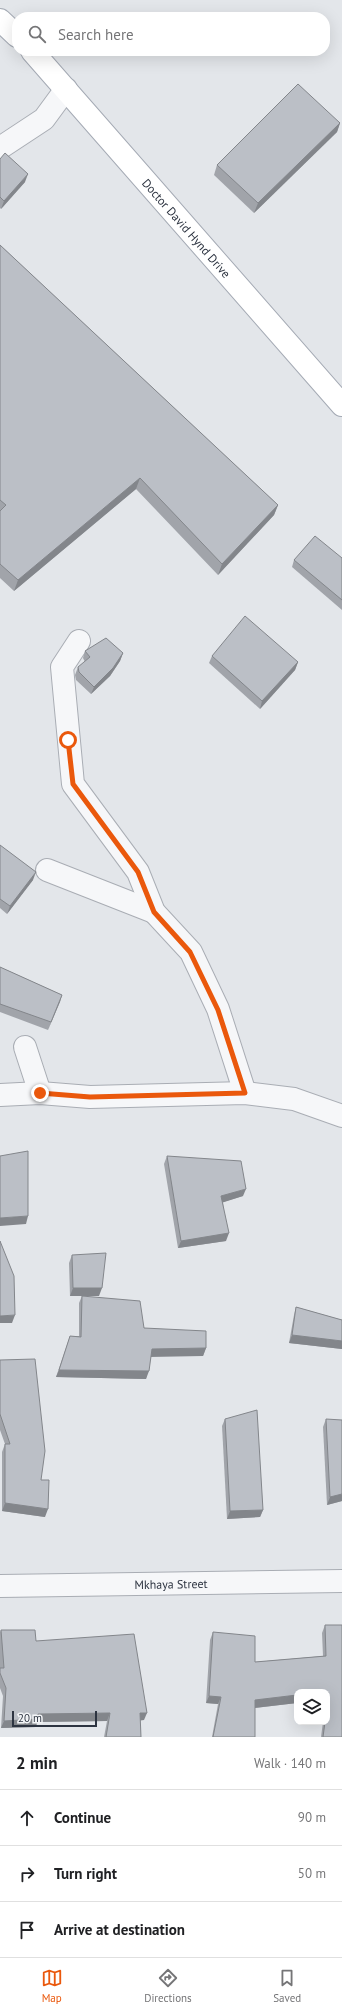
<!DOCTYPE html>
<html lang="en">
<head>
<meta charset="utf-8">
<style>
	body { margin:0; font-family:"PT Sans",sans-serif; background:#f2f2f2; color:#202124 }
	.controls { position:absolute; right:12px; bottom:12px; display:grid; overflow:hidden; border-radius:8px; box-shadow:0 4px 16px #0002 }
	.controls button { width:36px; height:36px; display:grid; place-items:center; padding:0; border:0; border-bottom:1px solid #e0e0e0; background:#fff; color:#202124; font:20px sans-serif }
	.scale { position:absolute; left:12px; bottom:10px; width:85px; box-sizing:border-box; padding-left:4px; border:2px solid #2d3441; border-top:0; font-size:11px; line-height:14px; white-space:nowrap; color:#2d3441; -webkit-text-stroke:3px #f3f5f7; paint-order:stroke }
	.stop { position:absolute; width:12px; height:12px; margin:-9px; border:3px solid #ea580c; border-radius:50%; background:#fff }
	.stop.end { background:#ea580c; border-color:#fff; box-shadow:0 1px 4px #0008 }
	.list { margin:0; padding:0; list-style:none }
	h2 { display:flex; justify-content:space-between; align-items:center; height:52px; margin:0; padding:0 16px; font-size:17px }
	h2 small { font-size:13px; font-weight:400; color:#757577 }
	.list li { display:grid; grid-template-columns:26px 1fr auto; gap:12px; align-items:center; box-sizing:border-box; height:56px; padding:0 16px; border-top:1px solid #e0e0e0 }
	.list b { display:block; font-size:15px; white-space:nowrap }
	.list em { font-size:13px; font-style:normal; color:#757577 }
	.icon { flex:none; width:22px; height:22px; fill:none; stroke:currentColor; stroke-width:2; stroke-linecap:round; stroke-linejoin:round }
	.map { position:relative; flex:none; width:342px; height:1737px; overflow:hidden }
	.search { position:absolute; background:#fff; box-shadow:0 4px 16px #0002; left:12px; right:12px; top:12px; height:44px; display:flex; align-items:center; gap:10px; box-sizing:border-box; padding:0 14px; border-radius:16px; color:#757577; font-size:15px }
	.sheet { height:220px; background:#fff }
	nav { display:flex; justify-content:space-around; align-items:center; box-sizing:border-box; height:56px; border-top:1px solid #e0e0e0; background:#fff; font-size:11px; color:#757577 }
	nav a { display:grid; justify-items:center; gap:2px }
	nav .on { color:#ea580c }
	.map>svg:first-child { display:block }
</style>
</head>
<body>
<div class="map">
<svg width="342" height="1737" viewBox="0 0 342 1737">
	<rect width="100%" height="100%" fill="#e3e6ea"/>
	<g fill="none" stroke-linecap="round" stroke-linejoin="round">
		<g stroke="#a9adb4" stroke-width="24">
			<g id="minor">
				<path d="M 0,148 L 44,119 L 66,89"/>
				<path d="M 79,641 L 62,667 L 73,784 L 138,872 L 154,912 L 191,952 L 218,1009 L 245,1093"/>
				<path d="M 47,870 L 154,912"/>
				<path d="M 25,1047 L 40,1093"/>
				<path d="M 0,1095 L 40,1093 L 90,1097 L 245,1093 L 294,1099 L 342,1116"/>
				<path id="s1" d="M 0,1586 L 342,1581"/>
			</g>
		</g>
		<g stroke="#a4aab4" stroke-width="24">
			<g id="major">
				<path d="M 0,20 L 17,36"/>
				<path id="s2" d="M 32,51 L 342,405"/>
			</g>
		</g>
		<use href="#minor" stroke="#f6f7f9" stroke-width="22"/>
		<use href="#major" stroke="#fff" stroke-width="22"/>
	</g>
	<g fill="#a1a4aa">
		<path d="M 340,123 L 337,132 L 254,213 L 214,175 L 217,165 Z"/>
		<path d="M 0,159 L 25,182 L 1,209 L 0,208 Z"/>
		<path d="M 0,245 L 278,505 L 274,515 L 218,575 L 136,489 L 14,591 L 0,578 Z"/>
		<path d="M 342,558 L 342,610 L 292,567 L 294,560 Z"/>
		<path d="M 85,651 L 123,653 L 120,661 L 110,676 L 91,694 L 76,680 L 75,675 L 78,667 L 85,662 L 83,658 Z"/>
		<path d="M 212,656 L 298,662 L 295,670 L 260,709 L 209,663 Z"/>
		<path d="M 0,845 L 33,880 L 7,914 L 0,908 Z"/>
		<path d="M 0,967 L 62,995 L 48,1030 L 0,1012 Z"/>
		<path d="M 167,1156 L 243,1196 L 223,1202 L 226,1241 L 178,1248 L 164,1164 Z"/>
		<path d="M 72,1255 L 99,1296 L 70,1296 L 69,1263 Z"/>
		<path d="M 82,1296 L 144,1328 L 206,1348 L 203,1356 L 151,1356 L 146,1379 L 56,1377 L 70,1336 L 79,1336 L 79,1303 Z"/>
		<path d="M 296,1307 L 342,1320 L 342,1349 L 289,1343 L 294,1315 Z"/>
		<path d="M 0,1360 L 45,1517 L 2,1511 L 2,1452 L 5,1444 L 0,1430 Z"/>
		<path d="M 225,1419 L 263,1510 L 260,1517 L 227,1519 L 222,1426 Z"/>
		<path d="M 326,1419 L 342,1501 L 327,1505 L 323,1427 Z"/>
		<path d="M 325,1625 L 342,1737 L 321,1737 L 323,1722 L 327,1722 L 327,1692 L 297,1692 L 297,1703 L 255,1708 L 255,1737 L 212,1737 L 218,1704 L 206,1703 L 210,1640 L 213,1632 L 255,1662 L 323,1656 L 322,1633 Z"/>
		<path d="M 1,1630 L 36,1641 L 144,1720 L 140,1720 L 141,1737 L 104,1737 L 107,1721 L 37,1722 L 36,1727 L 1,1728 L 3,1696 L 0,1688 L 0,1632 Z"/>
	</g>
	<g fill="#83868b">
		<path d="M 340,123 L 337,132 L 254,213 L 258,203 Z"/>
		<path d="M 28,174 L 25,182 L 1,209 L 4,201 Z"/>
		<path d="M 140,478 L 136,489 L 14,591 L 18,580 Z"/>
		<path d="M 278,505 L 274,515 L 218,575 L 222,564 Z"/>
		<path d="M 123,653 L 120,661 L 110,676 L 91,694 L 94,687 Z"/>
		<path d="M 298,662 L 295,670 L 260,709 L 262,701 Z"/>
		<path d="M 36,872 L 33,880 L 7,914 L 10,906 Z"/>
		<path d="M 62,995 L 60,1002 L 48,1030 L 51,1022 Z"/>
		<path d="M 246,1189 L 243,1196 L 218,1204 L 221,1196 Z"/>
		<path d="M 28,1216 L 26,1224 L 0,1226 L 0,1218 Z"/>
		<path d="M 229,1233 L 226,1241 L 178,1248 L 181,1241 Z"/>
		<path d="M 73,1288 L 102,1288 L 99,1296 L 70,1296 Z"/>
		<path d="M 15,1315 L 12,1323 L 0,1323 L 0,1316 Z"/>
		<path d="M 292,1335 L 342,1341 L 342,1349 L 289,1343 Z"/>
		<path d="M 206,1348 L 203,1356 L 149,1357 L 152,1349 Z"/>
		<path d="M 59,1370 L 149,1371 L 146,1379 L 56,1377 Z"/>
		<path d="M 342,1494 L 342,1501 L 327,1505 L 330,1497 Z"/>
		<path d="M 5,1503 L 48,1509 L 45,1517 L 2,1511 Z"/>
		<path d="M 263,1510 L 260,1517 L 227,1519 L 230,1511 Z"/>
		<path d="M 297,1695 L 297,1703 L 253,1708 L 255,1700 Z"/>
		<path d="M 209,1696 L 221,1697 L 218,1704 L 206,1703 Z"/>
		<path d="M 110,1713 L 107,1721 L 37,1722 L 36,1727 L 1,1728 L 4,1721 L 38,1714 Z"/>
		<path d="M 140,1713 L 147,1713 L 144,1720 L 137,1721 Z"/>
	</g>
	<g fill="#bbbfc6" stroke="#83868b">
		<path d="M 298,84 L 340,123 L 258,203 L 217,165 Z"/>
		<path d="M 5,153 L 28,174 L 4,201 L 0,197 L 0,159 Z"/>
		<path d="M 0,245 L 278,505 L 222,564 L 140,478 L 18,580 L 0,564 L 0,511 L 6,505 L 0,500 Z"/>
		<path d="M 315,536 L 342,558 L 342,600 L 294,560 Z"/>
		<path d="M 245,616 L 298,662 L 262,701 L 212,656 Z"/>
		<path d="M 106,638 L 123,653 L 113,668 L 94,687 L 79,672 L 78,667 L 90,657 L 85,651 Z"/>
		<path d="M 0,845 L 36,872 L 10,906 L 0,899 Z"/>
		<path d="M 0,967 L 62,995 L 51,1022 L 0,1004 Z"/>
		<path d="M 28,1151 L 28,1216 L 0,1218 L 0,1156 Z"/>
		<path d="M 167,1156 L 241,1161 L 246,1189 L 221,1196 L 229,1233 L 181,1241 Z"/>
		<path d="M 0,1241 L 14,1276 L 15,1315 L 0,1316 Z"/>
		<path d="M 106,1253 L 102,1288 L 73,1288 L 72,1255 Z"/>
		<path d="M 82,1296 L 140,1301 L 144,1328 L 206,1331 L 206,1348 L 152,1349 L 149,1371 L 59,1370 L 70,1336 L 81,1337 Z"/>
		<path d="M 296,1307 L 342,1320 L 342,1341 L 292,1335 Z"/>
		<path d="M 35,1359 L 45,1451 L 41,1480 L 49,1480 L 48,1509 L 5,1503 L 5,1444 L 10,1444 L 0,1414 L 0,1360 Z"/>
		<path d="M 257,1410 L 263,1510 L 230,1511 L 225,1419 Z"/>
		<path d="M 326,1419 L 342,1420 L 342,1494 L 330,1497 Z"/>
		<path d="M 325,1625 L 342,1625 L 342,1737 L 323,1737 L 325,1722 L 327,1722 L 327,1702 L 328,1692 L 297,1692 L 297,1695 L 255,1700 L 255,1737 L 213,1737 L 221,1697 L 209,1696 L 213,1632 L 255,1636 L 255,1662 L 326,1656 Z"/>
		<path d="M 1,1630 L 35,1630 L 36,1641 L 134,1634 L 147,1713 L 140,1713 L 141,1737 L 106,1737 L 110,1713 L 38,1714 L 38,1719 L 4,1721 L 6,1688 L 0,1673 L 0,1668 L 4,1668 Z"/>
	</g>
	<g fill="none" stroke-linecap="round" stroke-linejoin="round">
		<path stroke="#ea580c" stroke-width="5" d="M 40,1093 L 90,1097 L 245,1093 L 218,1010 L 190,952 L 154,912 L 138,872 L 73,784 L 68,740"/>
	</g>
	<g text-anchor="middle" dominant-baseline="central" stroke-width="3" stroke-linejoin="round" paint-order="stroke">
		<g font-size="12" fill="#2d3441" stroke="#f3f5f7">
			<text stroke="none"><textPath href="#s2" startOffset="235">Doctor David Hynd Drive</textPath></text>
			<text stroke="none"><textPath href="#s1" startOffset="171">Mkhaya Street</textPath></text>
		</g>
	</g>
</svg>
<div class="controls">
<button><svg class="icon" aria-label="layers" viewBox="0 0 24 24"><path d="M12 4l9 5-9 5-9-5zM3 14l9 5 9-5"/></svg></button>
</div>
<div class="scale">20 m</div>
<div class="stop" style="left:68px;top:740px"></div>
<div class="stop end" style="left:40px;top:1093px"></div>
<div class="search"><svg class="icon" aria-label="search" viewBox="0 0 24 24"><circle cx="10" cy="10" r="6"/><path d="M15 15l6 6"/></svg>Search here</div>
</div>
<section class="sheet">
<h2>2 min<small>Walk · 140 m</small></h2>
<ul class="list">
<li><svg class="icon" aria-label="ahead" viewBox="0 0 24 24"><path d="M12 20V5M6 11l6-6 6 6"/></svg><div><b>Continue</b></div><em>90 m</em></li>
<li><svg class="icon" aria-label="right" viewBox="0 0 24 24"><path d="M7 20v-9h11M14 6l5 5-5 5"/></svg><div><b>Turn right</b></div><em>50 m</em></li>
<li><svg class="icon" aria-label="arrive" viewBox="0 0 24 24"><path d="M6 21V4h12l-3 4 3 4H6"/></svg><div><b>Arrive at destination</b></div></li>
</ul>
</section>
<nav>
<a class="on"><svg class="icon" aria-label="map" viewBox="0 0 24 24"><path d="M3 6l6-2 6 2 6-2v14l-6 2-6-2-6 2zM9 4v14M15 6v14"/></svg>Map</a>
<a><svg class="icon" aria-label="directions" viewBox="0 0 24 24"><path d="M12 3l9 9-9 9-9-9zM9 14v-3h6M13 9l2 2-2 2"/></svg>Directions</a>
<a><svg class="icon" aria-label="saved" viewBox="0 0 24 24"><path d="M7 4h10v16l-5-4-5 4z"/></svg>Saved</a>
</nav>
</body>
</html>
